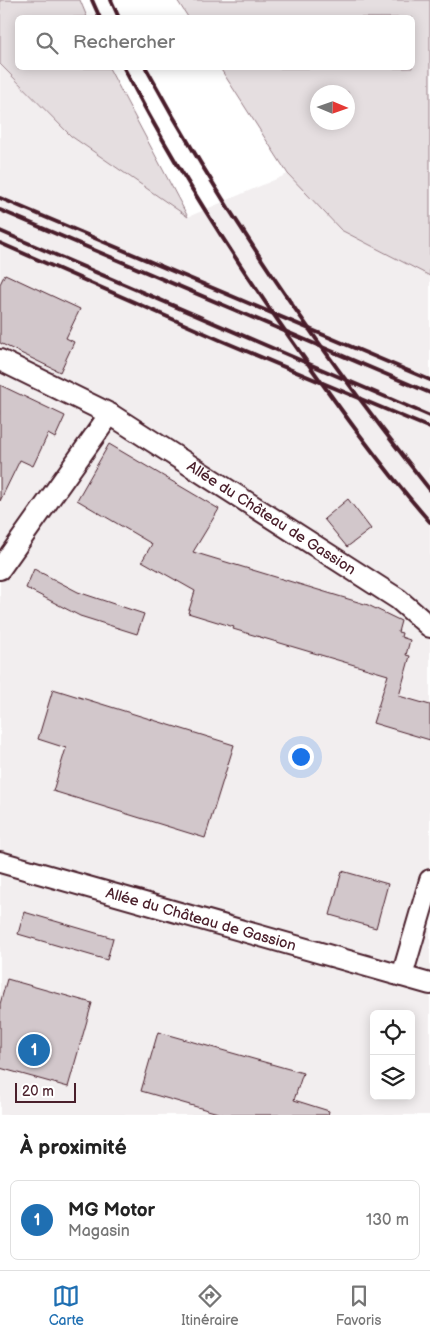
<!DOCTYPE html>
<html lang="fr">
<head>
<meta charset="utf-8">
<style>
	body { margin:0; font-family:"Balsamiq Sans",sans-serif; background:#f6f6f6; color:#222 }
	.controls { position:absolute; right:15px; bottom:15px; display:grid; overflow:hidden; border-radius:8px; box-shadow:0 2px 12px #0003 }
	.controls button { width:45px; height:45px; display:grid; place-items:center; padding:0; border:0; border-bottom:1px solid #e0e0e0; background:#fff; color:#222; font:25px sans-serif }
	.compass { position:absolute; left:310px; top:85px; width:45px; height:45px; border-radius:50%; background:#fff; box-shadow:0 2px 12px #0003; rotate:92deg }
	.scale { position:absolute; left:15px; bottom:12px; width:61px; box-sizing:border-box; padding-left:5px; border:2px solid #4a1f2b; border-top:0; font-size:14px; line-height:18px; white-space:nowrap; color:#4a1f2b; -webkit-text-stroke:4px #fff; paint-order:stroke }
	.you { position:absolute; left:300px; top:756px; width:18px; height:18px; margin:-12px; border:4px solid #fff; border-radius:50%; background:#1a73e8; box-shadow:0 0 0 8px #1a73e833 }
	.badge { display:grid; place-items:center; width:32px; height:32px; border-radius:50%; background:#1f6fb2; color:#fff; font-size:16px; font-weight:700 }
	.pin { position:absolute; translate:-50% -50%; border:2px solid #fff; box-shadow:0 1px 5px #0006 }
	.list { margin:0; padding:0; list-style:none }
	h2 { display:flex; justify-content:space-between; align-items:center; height:65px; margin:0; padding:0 20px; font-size:21px }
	h2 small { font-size:16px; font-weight:400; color:#767676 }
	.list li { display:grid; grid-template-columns:32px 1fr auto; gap:15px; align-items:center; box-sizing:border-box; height:80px; margin:0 10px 10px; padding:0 10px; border:1px solid #e0e0e0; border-radius:8px }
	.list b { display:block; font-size:19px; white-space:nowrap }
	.list p { margin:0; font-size:16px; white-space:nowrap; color:#767676 }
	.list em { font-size:16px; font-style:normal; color:#767676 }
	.icon { flex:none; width:28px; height:28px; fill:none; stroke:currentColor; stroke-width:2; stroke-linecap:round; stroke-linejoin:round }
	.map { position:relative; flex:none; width:430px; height:1115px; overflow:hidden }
	.search { position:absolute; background:#fff; box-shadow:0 2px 12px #0003; left:15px; right:15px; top:15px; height:55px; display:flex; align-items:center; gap:12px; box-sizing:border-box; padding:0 18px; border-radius:8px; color:#767676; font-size:19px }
	.sheet { height:155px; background:#fff }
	nav { display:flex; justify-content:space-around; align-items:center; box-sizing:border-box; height:70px; border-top:1px solid #e0e0e0; background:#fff; font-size:14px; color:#767676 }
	nav a { display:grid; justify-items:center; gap:2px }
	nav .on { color:#1f6fb2 }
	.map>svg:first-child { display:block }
</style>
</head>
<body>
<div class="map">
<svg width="430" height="1115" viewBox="0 0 430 1115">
	<rect width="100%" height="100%" fill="#fff"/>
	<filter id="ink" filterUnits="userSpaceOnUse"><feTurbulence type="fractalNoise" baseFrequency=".02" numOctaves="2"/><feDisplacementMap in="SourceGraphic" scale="10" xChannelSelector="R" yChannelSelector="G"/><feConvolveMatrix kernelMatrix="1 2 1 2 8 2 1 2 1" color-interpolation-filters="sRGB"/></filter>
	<g filter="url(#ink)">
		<path fill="#f2eeef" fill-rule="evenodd" d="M 0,65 L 71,136 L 188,217 L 288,174 L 341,230 L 430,276 L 430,1115 L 0,1115 ZM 374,1014 L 411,1014 L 411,1096 L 374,1096 Z"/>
		<g fill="#e5dee0" stroke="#987e86" fill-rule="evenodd">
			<path d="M 0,0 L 80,0 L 87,17 L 18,18 L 18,68 L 109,68 L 188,217 L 71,136 L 0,64 Z"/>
			<path d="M 177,0 L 430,0 L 430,276 L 341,230 L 288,174 L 220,68 L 412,68 L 412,18 L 188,17 ZM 318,92 L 348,92 L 348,122 L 318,122 Z"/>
		</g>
		<g fill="#d2c7cb" stroke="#4a1f2b">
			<path d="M 5,274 L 80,309 L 66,338 L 74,342 L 60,372 L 0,343 L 0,284 Z"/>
			<path d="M 0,385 L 65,416 L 55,438 L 48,434 L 33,466 L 20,460 L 0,501 Z"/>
			<path d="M 109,444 L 219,509 L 193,552 L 368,605 L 401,621 L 398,632 L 402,633 L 401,637 L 410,640 L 406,655 L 410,656 L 399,696 L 430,705 L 430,740 L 373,723 L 388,675 L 233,629 L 234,627 L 188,613 L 195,591 L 142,561 L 152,544 L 77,500 Z"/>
			<path d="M 348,499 L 371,529 L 347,547 L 324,519 Z"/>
			<path d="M 34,569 L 78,592 L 144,614 L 137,634 L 80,616 L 26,588 Z"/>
			<path d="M 53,689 L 234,745 L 205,838 L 53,791 L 66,748 L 38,739 Z"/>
			<path d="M 342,871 L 388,884 L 376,928 L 330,915 Z"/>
			<path d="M 24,912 L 113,938 L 107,960 L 18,934 Z"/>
			<path d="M 7,979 L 92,1003 L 68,1087 L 0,1068 L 0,1004 Z"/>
			<path d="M 158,1032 L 303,1073 L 294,1100 L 329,1111 L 328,1115 L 225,1115 L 141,1091 Z"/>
		</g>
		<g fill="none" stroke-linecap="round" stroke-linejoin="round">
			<g stroke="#4a1f2b" stroke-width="24">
				<g id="minor">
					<path d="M 0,360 L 110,414 L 0,569"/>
					<path id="s1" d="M 110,414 L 398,599 L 430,627"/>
					<path id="s2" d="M 0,862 L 430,984"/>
					<path d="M 402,976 L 430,880"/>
				</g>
			</g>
			<use href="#minor" stroke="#fff" stroke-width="20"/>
			<g stroke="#4a1f2b" stroke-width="4">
				<path d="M 92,0 L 100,18"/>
				<path d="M 111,0 L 119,18"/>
				<path d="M 124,68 C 172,162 229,251 290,338 C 335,402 379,464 430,522"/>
				<path d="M 146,68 C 227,217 324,357 430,490"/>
				<path d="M 0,198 L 430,380"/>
				<path d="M 0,210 L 430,393"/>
				<path d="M 0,231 L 430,416"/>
				<path d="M 0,243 L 220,340 L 430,428"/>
			</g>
		</g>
	</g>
	<g text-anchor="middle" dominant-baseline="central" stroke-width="4.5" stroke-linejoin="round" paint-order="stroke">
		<g font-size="15" fill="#4a1f2b" stroke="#fff">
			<text stroke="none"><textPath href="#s1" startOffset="192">Allée du Château de Gassion</textPath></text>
			<text stroke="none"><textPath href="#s2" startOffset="209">Allée du Château de Gassion</textPath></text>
		</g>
	</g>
</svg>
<div class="controls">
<button><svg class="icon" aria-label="locate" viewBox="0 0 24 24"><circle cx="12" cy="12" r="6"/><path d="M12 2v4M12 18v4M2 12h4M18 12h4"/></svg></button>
<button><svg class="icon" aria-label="layers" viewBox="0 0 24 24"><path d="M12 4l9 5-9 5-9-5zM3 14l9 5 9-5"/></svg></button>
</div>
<svg class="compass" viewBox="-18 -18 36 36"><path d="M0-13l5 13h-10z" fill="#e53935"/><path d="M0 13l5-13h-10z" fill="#767676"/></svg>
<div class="scale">20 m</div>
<div class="you"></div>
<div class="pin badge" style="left:34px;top:1050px">1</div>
<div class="search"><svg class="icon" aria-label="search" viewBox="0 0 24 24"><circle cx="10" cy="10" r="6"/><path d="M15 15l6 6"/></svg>Rechercher</div>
</div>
<section class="sheet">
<h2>À proximité<small></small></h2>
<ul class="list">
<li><span class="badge">1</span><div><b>MG Motor</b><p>Magasin</p></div><em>130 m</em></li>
</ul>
</section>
<nav>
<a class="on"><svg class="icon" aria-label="map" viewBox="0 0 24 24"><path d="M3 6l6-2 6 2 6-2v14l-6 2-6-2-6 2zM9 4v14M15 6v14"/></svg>Carte</a>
<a><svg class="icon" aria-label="directions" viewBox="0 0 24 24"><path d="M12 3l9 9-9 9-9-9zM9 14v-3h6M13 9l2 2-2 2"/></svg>Itinéraire</a>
<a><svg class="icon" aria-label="saved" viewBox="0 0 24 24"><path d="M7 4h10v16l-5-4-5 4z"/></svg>Favoris</a>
</nav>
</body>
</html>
